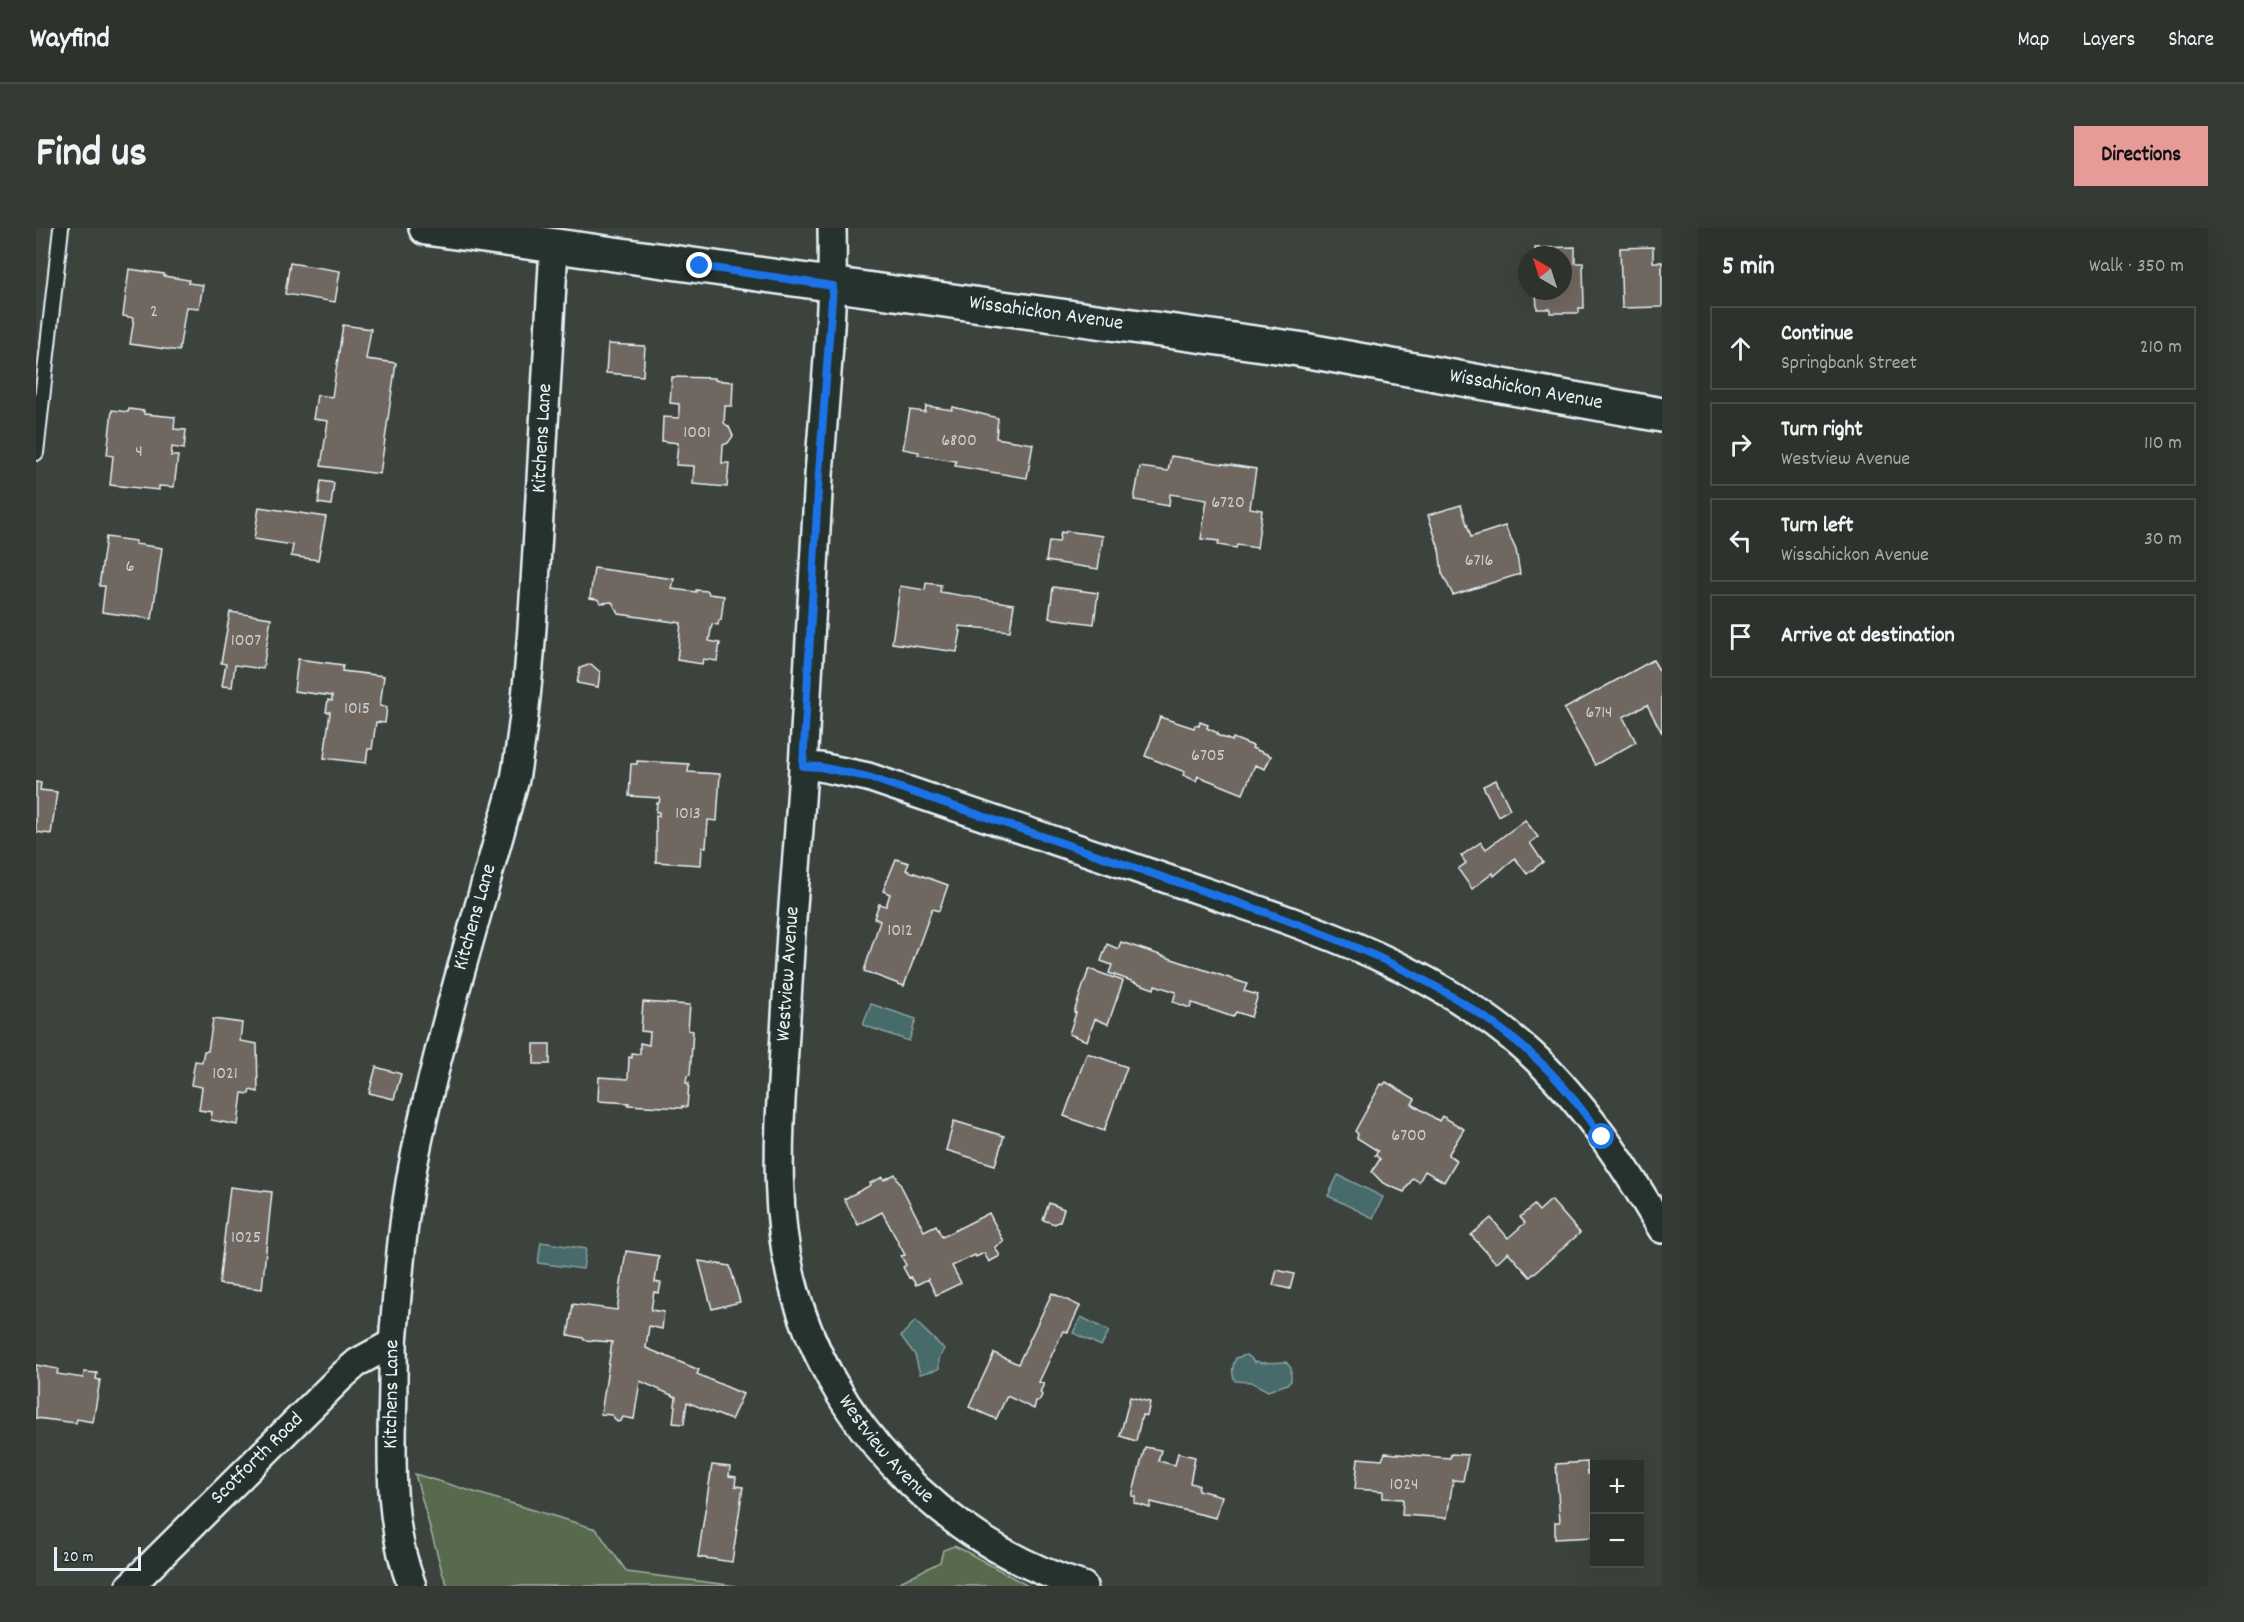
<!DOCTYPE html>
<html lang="en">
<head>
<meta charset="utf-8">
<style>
	body { margin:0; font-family:Dekko,sans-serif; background:#353a35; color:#f1f3f6 }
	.controls { position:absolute; right:18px; bottom:18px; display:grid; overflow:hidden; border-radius:0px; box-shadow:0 6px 24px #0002 }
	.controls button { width:54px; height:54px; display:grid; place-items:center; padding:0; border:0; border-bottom:2px solid #484d49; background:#2d322d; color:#f1f3f6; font:30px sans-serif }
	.compass { position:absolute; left:1482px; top:18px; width:54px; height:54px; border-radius:50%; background:#2d322d; box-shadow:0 6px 24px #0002; rotate:321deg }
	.scale { position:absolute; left:18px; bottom:15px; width:87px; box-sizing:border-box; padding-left:6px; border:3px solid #e8f1f8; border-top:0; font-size:16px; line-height:21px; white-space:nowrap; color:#e8f1f8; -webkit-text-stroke:4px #26332d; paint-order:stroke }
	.stop { position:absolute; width:18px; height:18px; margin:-14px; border:4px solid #1a73e8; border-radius:50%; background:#fff }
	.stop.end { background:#1a73e8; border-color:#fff; box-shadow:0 2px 6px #0008 }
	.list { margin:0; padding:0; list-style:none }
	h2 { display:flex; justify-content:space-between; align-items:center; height:78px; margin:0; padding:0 24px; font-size:26px }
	h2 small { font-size:20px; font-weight:400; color:#a7aaaa }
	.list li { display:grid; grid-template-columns:39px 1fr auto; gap:18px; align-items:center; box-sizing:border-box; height:84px; margin:0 12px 12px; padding:0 12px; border:2px solid #484d49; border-radius:0px }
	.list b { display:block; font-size:22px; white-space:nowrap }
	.list p { margin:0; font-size:20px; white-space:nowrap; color:#a7aaaa }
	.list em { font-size:20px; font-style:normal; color:#a7aaaa }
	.icon { flex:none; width:33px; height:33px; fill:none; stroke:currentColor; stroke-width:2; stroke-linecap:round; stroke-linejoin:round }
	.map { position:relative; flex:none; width:1626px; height:1358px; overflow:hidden; border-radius:0px }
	header { display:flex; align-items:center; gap:36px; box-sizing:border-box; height:84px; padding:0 30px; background:#2d322d; border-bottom:2px solid #484d49 }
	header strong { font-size:28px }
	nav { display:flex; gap:33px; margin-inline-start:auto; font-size:21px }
	.intro { display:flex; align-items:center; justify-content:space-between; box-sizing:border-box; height:144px; padding:0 36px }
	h1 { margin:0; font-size:42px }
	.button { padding:15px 27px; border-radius:0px; background:#e69b98; color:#111; font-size:21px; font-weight:700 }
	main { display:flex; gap:36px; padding:0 36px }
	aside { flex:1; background:#2d322d; border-radius:0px; box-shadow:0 6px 24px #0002 }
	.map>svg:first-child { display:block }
</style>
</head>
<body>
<header>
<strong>Wayfind</strong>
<nav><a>Map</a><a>Layers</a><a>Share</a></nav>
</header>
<div class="intro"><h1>Find us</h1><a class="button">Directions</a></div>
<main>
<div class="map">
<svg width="1626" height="1358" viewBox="0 0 1626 1358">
	<rect width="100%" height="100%" fill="#3c433c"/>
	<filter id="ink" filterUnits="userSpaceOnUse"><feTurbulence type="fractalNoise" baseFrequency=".0167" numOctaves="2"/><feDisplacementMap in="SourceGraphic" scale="12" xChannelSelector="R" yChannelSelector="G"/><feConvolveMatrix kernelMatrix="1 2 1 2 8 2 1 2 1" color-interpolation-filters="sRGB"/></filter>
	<g filter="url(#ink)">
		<g fill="#596b4e" stroke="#a0aea3" stroke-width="1.5">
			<path d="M 379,1246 L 560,1301 L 591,1344 L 701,1358 L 412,1358 L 407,1347 Z"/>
			<path d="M 918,1318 L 929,1323 L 992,1358 L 856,1358 L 904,1334 L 907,1322 Z"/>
		</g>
		<g fill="#466a6a" stroke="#87a0a3" stroke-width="1.5">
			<path d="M 835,776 L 880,791 L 873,813 L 827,797 Z"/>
			<path d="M 1302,947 L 1347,969 L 1337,990 L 1292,968 Z"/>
			<path d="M 505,1014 L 550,1021 L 547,1041 L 502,1035 Z"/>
			<path d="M 1045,1089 L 1073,1103 L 1065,1118 L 1037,1105 Z"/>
			<path d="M 879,1093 L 908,1121 L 903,1131 L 903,1141 L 884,1146 L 879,1127 L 865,1108 Z"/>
			<path d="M 1210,1127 L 1214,1129 L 1219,1135 L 1220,1133 L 1225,1135 L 1250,1134 L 1255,1140 L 1255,1153 L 1251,1156 L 1232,1163 L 1215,1154 L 1199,1153 C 1195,1145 1196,1138 1200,1130 Z"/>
		</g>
		<g fill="#706760" stroke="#e8f1f8" stroke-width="1.5">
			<path d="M 1539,19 L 1539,35 L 1547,35 L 1548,80 L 1543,80 L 1543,85 L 1514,85 L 1514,81 L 1501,81 L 1500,63 L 1527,63 L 1527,27 L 1499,27 L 1499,20 Z"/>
			<path d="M 1617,19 L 1617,34 L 1626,34 L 1626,79 L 1586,80 L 1584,20 Z"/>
			<path d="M 254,35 L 304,43 L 299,74 L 249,66 Z"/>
			<path d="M 93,41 L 128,46 L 128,48 L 153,52 L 152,55 L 167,57 L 163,80 L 150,79 L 143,123 L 94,116 L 98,90 L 87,88 Z"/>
			<path d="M 307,97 L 335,101 L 330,131 L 360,135 L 344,246 L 285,238 L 292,193 L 277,191 L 281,167 L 296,169 Z"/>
			<path d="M 572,116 L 609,118 L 607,148 L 570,145 Z"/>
			<path d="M 636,149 L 679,150 L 679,152 L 697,154 L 696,178 L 689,178 L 688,195 L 693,199 L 697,208 L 692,215 L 687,217 L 686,235 L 693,235 L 691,259 L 657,256 L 658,238 L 640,237 L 642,215 L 626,213 L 627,189 L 643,190 L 643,176 L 634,175 Z"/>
			<path d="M 890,178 L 916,182 L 917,179 L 962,190 L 960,210 L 997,216 L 991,250 L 919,238 L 920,233 L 882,227 L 883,224 L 867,221 L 874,182 L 889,184 Z"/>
			<path d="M 93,181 L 108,183 L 108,186 L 139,189 L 138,201 L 150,202 L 148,221 L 136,219 L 135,228 L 142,228 L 138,259 L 123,258 L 123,262 L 74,257 L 77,228 L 71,227 L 76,182 L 92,184 Z"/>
			<path d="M 1135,228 L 1220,241 L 1214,280 L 1226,282 L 1221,320 L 1201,317 L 1200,320 L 1182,317 L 1183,313 L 1165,311 L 1171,272 L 1134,266 L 1133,278 L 1098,272 L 1104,239 L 1132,243 Z"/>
			<path d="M 285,253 L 298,255 L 295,277 L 282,275 Z"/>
			<path d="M 1425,277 L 1435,309 L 1469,298 L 1480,322 L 1484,346 L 1417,367 L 1406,345 L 1403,321 L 1392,287 Z"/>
			<path d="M 223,279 L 290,289 L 282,332 L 255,328 L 257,317 L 218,311 Z"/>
			<path d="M 1030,303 L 1067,308 L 1062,341 L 1010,333 L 1013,313 L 1023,314 L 1025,304 L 1029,305 Z"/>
			<path d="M 70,309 L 100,313 L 99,316 L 126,320 L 116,391 L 66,384 L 69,358 L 63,358 Z"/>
			<path d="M 558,340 L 638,351 L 636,361 L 660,364 L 660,362 L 672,363 L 673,366 L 688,368 L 685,392 L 683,392 L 682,397 L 676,396 L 673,413 L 684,415 L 681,433 L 667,431 L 666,436 L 641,432 L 645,395 L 583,386 L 576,374 L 565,375 L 561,371 L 554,370 Z"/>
			<path d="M 890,355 L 905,357 L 904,364 L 978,376 L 974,403 L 923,398 L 923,402 L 925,403 L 921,424 L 856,415 L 864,358 L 889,362 Z"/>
			<path d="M 1017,359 L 1062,365 L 1058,396 L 1013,390 Z"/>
			<path d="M 194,384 L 235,390 L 227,441 L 199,437 L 196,459 L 186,458 L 190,436 L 185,435 Z"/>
			<path d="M 262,431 L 307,437 L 306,443 L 348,448 L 344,478 L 351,479 L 349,495 L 340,494 L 336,521 L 332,521 L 330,535 L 288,530 L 294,484 L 290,484 L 292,472 L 296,473 L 296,468 L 258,463 Z"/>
			<path d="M 1617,432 L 1626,447 L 1626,505 L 1611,477 L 1587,489 L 1600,514 L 1559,537 L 1528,481 Z"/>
			<path d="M 555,436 L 564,444 L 562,459 L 541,455 L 544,440 Z"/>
			<path d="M 1124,489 L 1158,500 L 1159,497 L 1163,498 L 1164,494 L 1172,497 L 1171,500 L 1182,505 L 1181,507 L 1196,513 L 1197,510 L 1217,518 L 1216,520 L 1235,528 L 1229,541 L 1219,537 L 1207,566 L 1162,548 L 1160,553 L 1147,547 L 1149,544 L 1109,528 Z"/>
			<path d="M 601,533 L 653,536 L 652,544 L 684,546 L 681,593 L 672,592 L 670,619 L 666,619 L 665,637 L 620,634 L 620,587 L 623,588 L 623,584 L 620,584 L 621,575 L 623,575 L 624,570 L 593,568 L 595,536 L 601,536 Z"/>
			<path d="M 1460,552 L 1474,581 L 1462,588 L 1447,558 Z"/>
			<path d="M 0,554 L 5,555 L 4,562 L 21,564 L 15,606 L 0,604 Z"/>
			<path d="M 1489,592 L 1502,609 L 1494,615 L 1507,634 L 1491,646 L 1479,630 L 1458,648 L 1457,645 L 1436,661 L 1422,641 L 1430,635 L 1425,628 L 1445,614 L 1450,621 Z"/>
			<path d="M 860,631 L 873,635 L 870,642 L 912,657 L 903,683 L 896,681 L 868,758 L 828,743 L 844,693 L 838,690 L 843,676 L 850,678 L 854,666 L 847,663 Z"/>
			<path d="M 1085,714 L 1211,756 L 1208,763 L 1222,767 L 1215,789 L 1200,784 L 1197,789 L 1156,775 L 1154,780 L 1137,774 L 1140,764 L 1119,757 L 1118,761 L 1073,745 L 1076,737 L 1065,733 L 1071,716 L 1082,721 Z"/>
			<path d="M 1053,741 L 1087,753 L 1072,796 L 1059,791 L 1051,813 L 1033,806 L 1040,785 L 1038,784 Z"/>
			<path d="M 607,774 L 654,777 L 652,802 L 657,803 L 654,847 L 651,848 L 650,855 L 653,855 L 651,879 L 646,878 L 646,880 L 592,877 L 593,875 L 562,873 L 563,849 L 592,851 L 593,829 L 596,830 L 596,825 L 604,826 L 604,815 L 613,817 L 614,804 L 605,803 Z"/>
			<path d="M 177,791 L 206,795 L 204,813 L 221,816 L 222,864 L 214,862 L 213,866 L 206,865 L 202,897 L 175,892 L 176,884 L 163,882 L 166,859 L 155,857 L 159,833 L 166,834 L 168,823 L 172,823 Z"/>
			<rect x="498" y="816" width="16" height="20"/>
			<path d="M 1051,825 L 1091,839 L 1068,903 L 1028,888 Z"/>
			<path d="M 340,839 L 365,846 L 358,871 L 333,865 Z"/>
			<path d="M 1350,854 L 1379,871 L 1376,876 L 1403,893 L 1406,888 L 1428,901 L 1412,927 L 1421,932 L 1408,954 L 1389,943 L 1383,954 L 1377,950 L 1368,964 L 1347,955 L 1336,944 L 1344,931 L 1339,927 L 1342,923 L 1321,910 L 1322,906 L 1319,903 L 1345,856 L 1347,857 Z"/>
			<path d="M 918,893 L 968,908 L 959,937 L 910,922 Z"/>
			<path d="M 859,946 L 888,1003 L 900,997 L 906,1009 L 953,985 L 968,1014 L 959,1019 L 964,1028 L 953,1034 L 948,1025 L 940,1029 L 939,1027 L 916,1038 L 925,1055 L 900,1067 L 892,1051 L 880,1057 L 875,1049 L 873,1050 L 867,1039 L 870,1037 L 865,1028 L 869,1027 L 846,984 L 822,997 L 808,971 L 835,957 L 834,955 L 847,949 L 848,952 Z"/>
			<path d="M 194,959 L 236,964 L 226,1061 L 183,1056 Z"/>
			<path d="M 1515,972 L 1544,1005 L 1494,1049 L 1472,1024 L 1460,1035 L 1435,1007 L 1455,990 L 1472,1010 L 1489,995 L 1484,989 L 1498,977 L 1503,983 Z"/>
			<path d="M 1013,975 L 1028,981 L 1024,993 L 1019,996 L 1007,992 Z"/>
			<path d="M 590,1023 L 623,1028 L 619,1054 L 625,1055 L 623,1065 L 618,1064 L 615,1082 L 628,1084 L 626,1101 L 613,1098 L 610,1120 L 663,1142 L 661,1146 L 707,1166 L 695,1192 L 651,1174 L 648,1196 L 637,1195 L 640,1169 L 604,1153 L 598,1191 L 587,1189 L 585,1193 L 581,1194 L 576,1187 L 565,1186 L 576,1114 L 548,1112 L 547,1110 L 532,1107 L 537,1076 L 581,1082 Z"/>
			<path d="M 663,1033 L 694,1038 L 704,1074 L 676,1081 Z"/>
			<path d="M 1241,1042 L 1258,1046 L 1254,1061 L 1237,1057 Z"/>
			<path d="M 1016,1065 L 1044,1078 L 1032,1104 L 1027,1103 L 1003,1154 L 1008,1156 L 1004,1164 L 1006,1167 L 1003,1173 L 1000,1173 L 998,1181 L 971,1168 L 960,1191 L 933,1179 L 958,1125 L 982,1136 Z"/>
			<path d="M 0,1137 L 22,1141 L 21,1146 L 47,1150 L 48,1144 L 61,1145 L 60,1151 L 64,1152 L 57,1194 L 41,1191 L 40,1195 L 0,1190 Z"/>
			<path d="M 1094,1169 L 1114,1174 L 1111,1188 L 1106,1187 L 1100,1213 L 1084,1208 Z"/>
			<path d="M 1109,1219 L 1125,1222 L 1122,1233 L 1139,1237 L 1142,1225 L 1159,1229 L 1154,1255 L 1163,1257 L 1162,1262 L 1186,1268 L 1180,1290 L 1115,1274 L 1114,1280 L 1098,1275 L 1100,1269 L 1096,1268 Z"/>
			<path d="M 1349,1225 L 1414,1230 L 1415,1226 L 1432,1227 L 1427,1253 L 1417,1252 L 1411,1290 L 1366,1287 L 1367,1271 L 1347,1270 L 1347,1263 L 1319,1261 L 1322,1230 L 1346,1232 Z"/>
			<path d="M 1551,1234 L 1552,1246 L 1558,1246 L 1558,1309 L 1519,1311 L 1519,1294 L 1524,1294 L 1520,1236 Z"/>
			<path d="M 676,1237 L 694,1239 L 693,1248 L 700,1249 L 699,1258 L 707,1259 L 696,1334 L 662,1329 Z"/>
		</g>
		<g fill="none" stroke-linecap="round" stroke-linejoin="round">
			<g stroke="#e8f1f8" stroke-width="18">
				<path id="service" d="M 0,225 L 25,0"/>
			</g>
			<g stroke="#e8f1f8" stroke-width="32">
				<g id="minor">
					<path id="s1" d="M 796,0 C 798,83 789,165 783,247 C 777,345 773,442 767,540 C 764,595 759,650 755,705 C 752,755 749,805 746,855 C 742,920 740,985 755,1049 C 790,1192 906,1315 1047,1358"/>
					<path d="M 767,538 L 784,539 L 832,549 C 933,583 1035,618 1137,653 C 1261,695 1393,734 1493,824 C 1547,873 1589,938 1626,1001"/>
					<path id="s2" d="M 94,1358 L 306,1148 L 322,1134 L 357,1115"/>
					<path id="s3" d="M 376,1358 C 346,1281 359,1196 357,1115 C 362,1057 366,995 377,938 C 403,807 444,679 479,551 C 493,469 497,387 502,305 C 507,210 513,114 518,18"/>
				</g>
			</g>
			<g stroke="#e8f1f8" stroke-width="38">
				<g id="tertiary">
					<path id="s4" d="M 390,0 L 1262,121 L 1626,187"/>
				</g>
			</g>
			<use href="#service" stroke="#26332d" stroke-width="14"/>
			<use href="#minor" stroke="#26332d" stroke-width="27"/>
			<use href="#tertiary" stroke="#26332d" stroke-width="33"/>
		</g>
	</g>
	<g fill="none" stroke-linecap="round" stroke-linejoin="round" filter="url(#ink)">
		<path stroke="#1a73e8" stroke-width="8" d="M 664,38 L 797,58 L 783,245 L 767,538 L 784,539 L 832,549 C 931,582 1030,616 1129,650 C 1261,695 1401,737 1505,835 C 1528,857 1547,883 1566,909"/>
	</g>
	<g text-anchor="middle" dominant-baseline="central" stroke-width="4.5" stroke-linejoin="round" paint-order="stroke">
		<g font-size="18" fill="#caced2">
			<text x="118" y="84">2</text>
			<text x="661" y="205">1001</text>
			<text x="923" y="213">6800</text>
			<text x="103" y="224">4</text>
			<text x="1192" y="275">6720</text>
			<text x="1443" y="333">6716</text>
			<text x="94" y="339">6</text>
			<text x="210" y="413">1007</text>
			<text x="321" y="481">1015</text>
			<text x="1563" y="485">6714</text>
			<text x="1172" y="528">6705</text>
			<text x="652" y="586">1013</text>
			<text x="864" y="703">1012</text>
			<text x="189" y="846">1021</text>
			<text x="1373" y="908">6700</text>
			<text x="210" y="1010">1025</text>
			<text x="1368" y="1257">1024</text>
		</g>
		<g font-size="21" fill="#e8f1f8" stroke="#26332d">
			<text stroke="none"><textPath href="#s4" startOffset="626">Wissahickon Avenue</textPath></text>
			<text stroke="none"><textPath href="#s4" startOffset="1112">Wissahickon Avenue</textPath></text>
			<text stroke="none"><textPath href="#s3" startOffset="1166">Kitchens Lane</textPath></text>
			<text stroke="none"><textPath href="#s3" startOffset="680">Kitchens Lane</textPath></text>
			<text transform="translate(753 746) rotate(-86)">Westview Avenue</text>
			<text stroke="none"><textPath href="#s3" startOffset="194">Kitchens Lane</textPath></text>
			<text stroke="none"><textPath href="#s1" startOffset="1251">Westview Avenue</textPath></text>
			<text stroke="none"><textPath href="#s2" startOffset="180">Scotforth Road</textPath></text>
		</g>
	</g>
</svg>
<div class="controls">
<button>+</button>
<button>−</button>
</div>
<svg class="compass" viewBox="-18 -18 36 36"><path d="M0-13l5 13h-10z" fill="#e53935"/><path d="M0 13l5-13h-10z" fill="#a7aaaa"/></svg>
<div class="scale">20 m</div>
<div class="stop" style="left:1566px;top:909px"></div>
<div class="stop end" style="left:664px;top:38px"></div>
</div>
<aside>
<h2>5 min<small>Walk · 350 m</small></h2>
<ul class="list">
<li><svg class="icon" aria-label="ahead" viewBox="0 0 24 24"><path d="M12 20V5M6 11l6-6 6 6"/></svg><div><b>Continue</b><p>Springbank Street</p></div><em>210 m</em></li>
<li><svg class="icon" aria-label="right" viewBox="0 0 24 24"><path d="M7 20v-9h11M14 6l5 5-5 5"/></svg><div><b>Turn right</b><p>Westview Avenue</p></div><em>110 m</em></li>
<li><svg class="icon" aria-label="left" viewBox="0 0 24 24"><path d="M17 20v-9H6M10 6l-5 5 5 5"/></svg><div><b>Turn left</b><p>Wissahickon Avenue</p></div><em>30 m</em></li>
<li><svg class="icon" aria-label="arrive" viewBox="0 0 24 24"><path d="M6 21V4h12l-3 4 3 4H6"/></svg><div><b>Arrive at destination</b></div></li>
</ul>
</aside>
</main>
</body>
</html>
